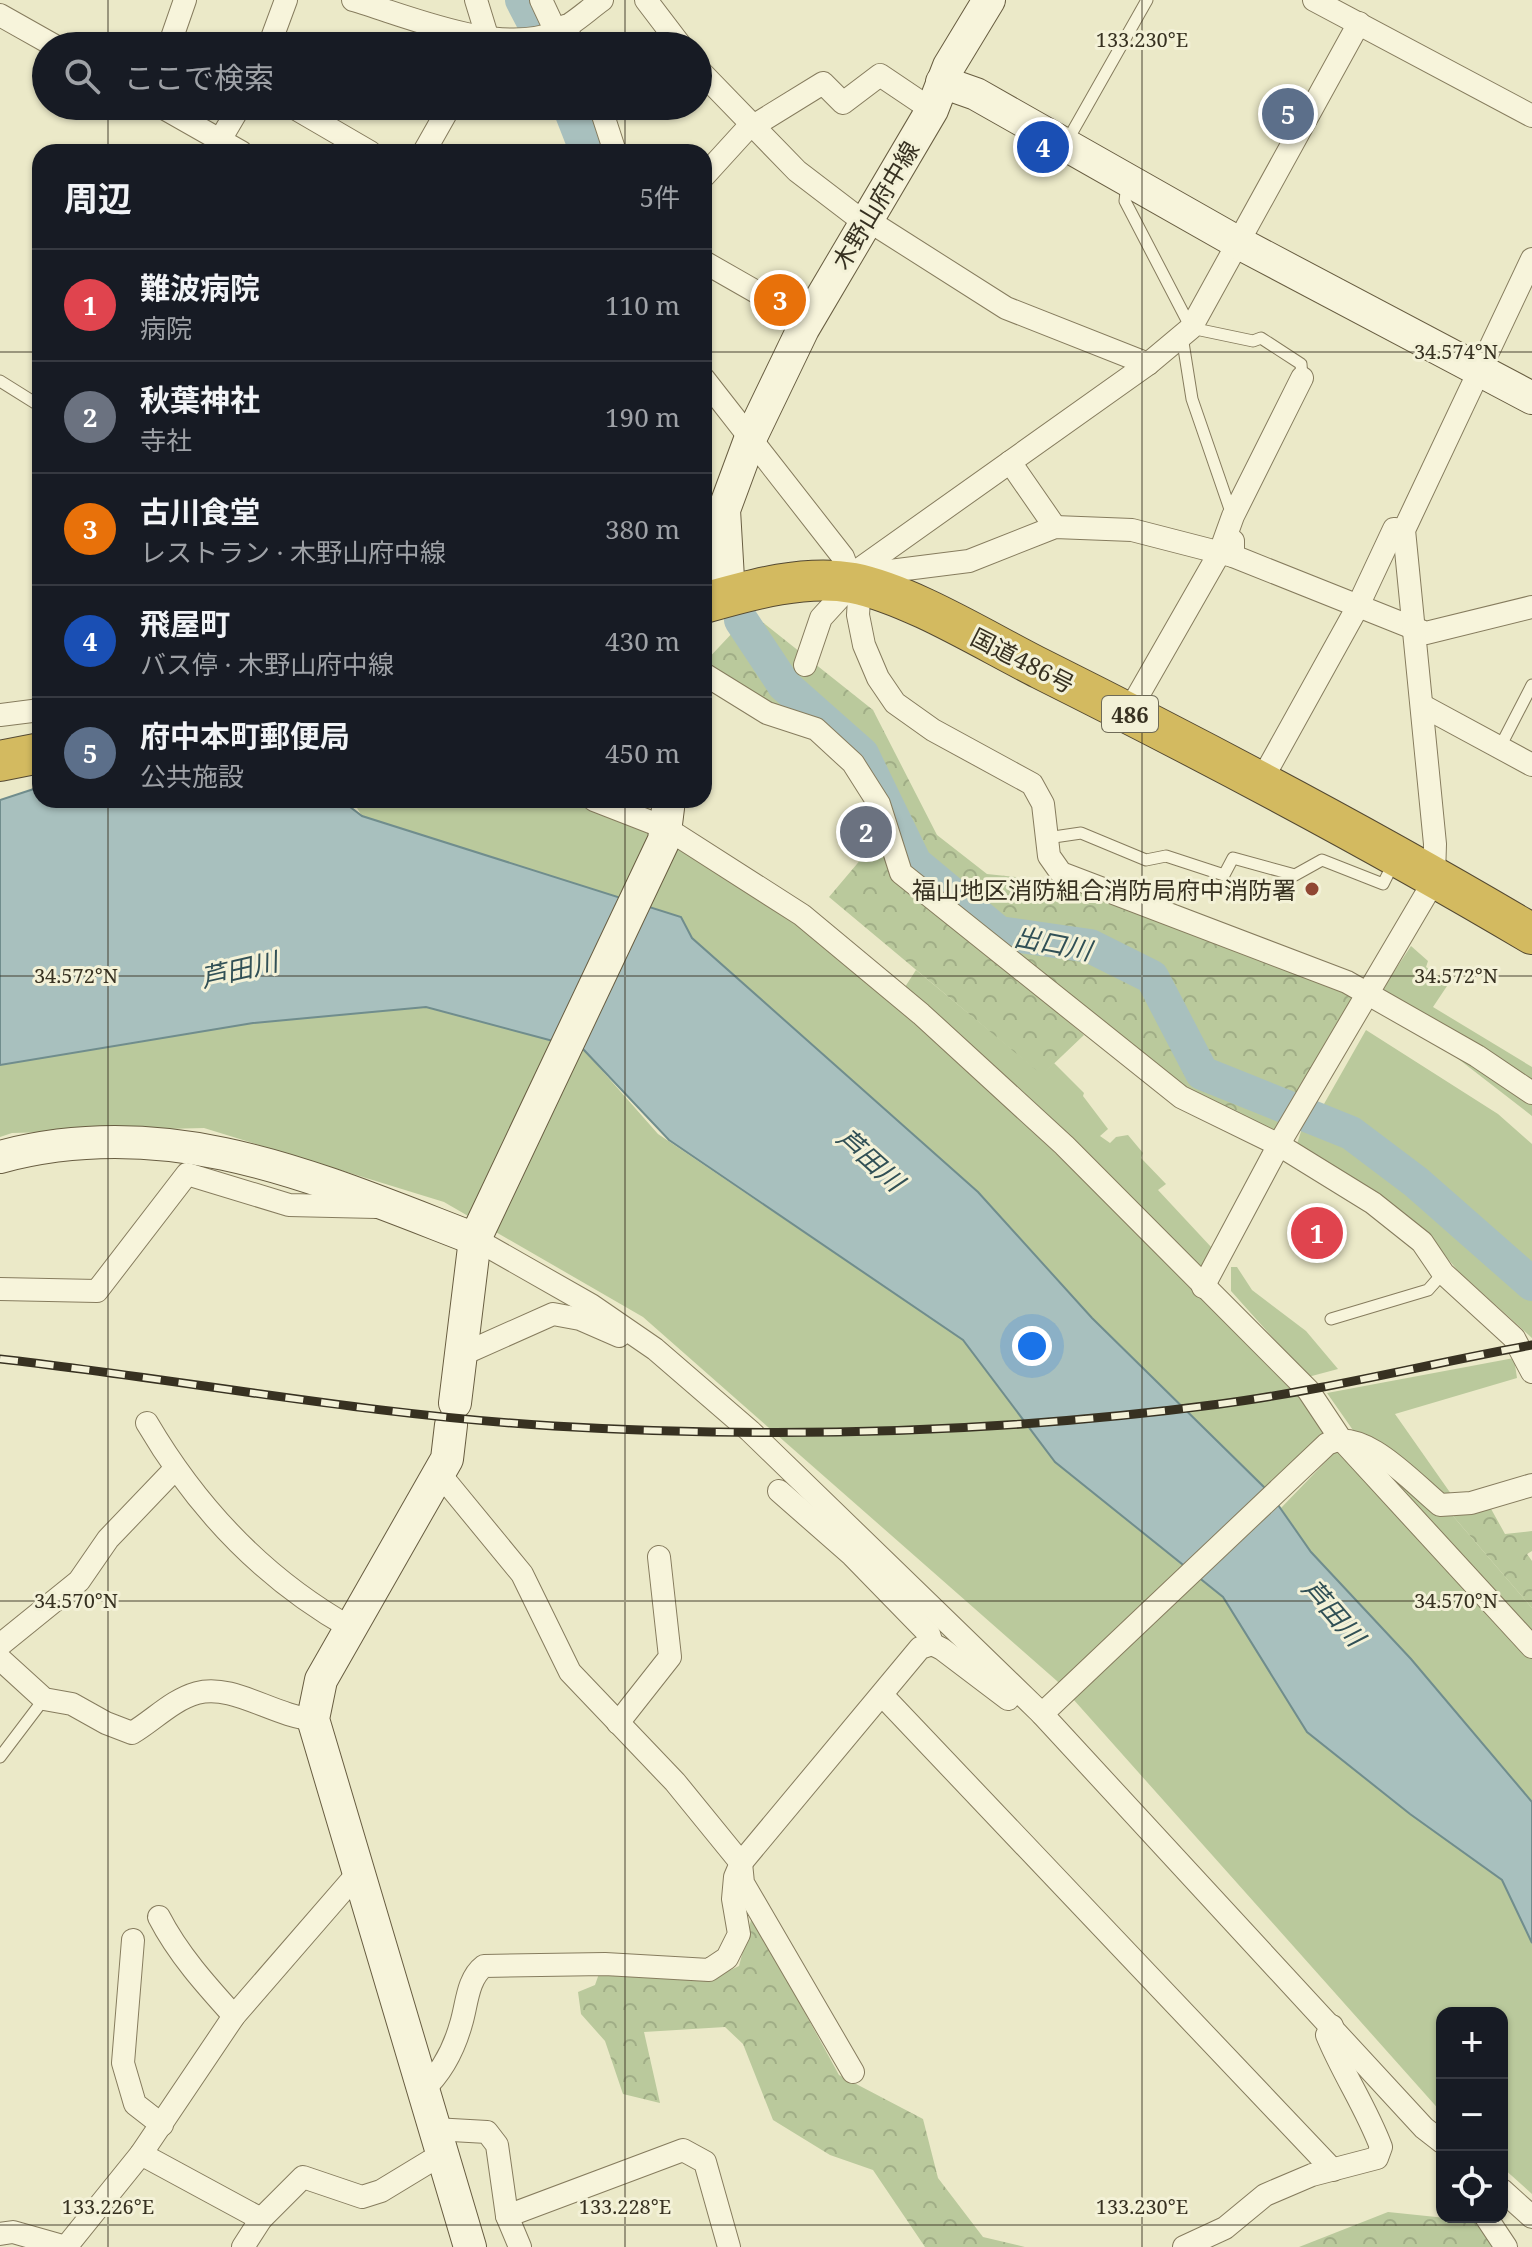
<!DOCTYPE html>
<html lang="ja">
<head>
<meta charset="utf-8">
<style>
	body { margin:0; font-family:"Noto Serif","Noto Sans JP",serif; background:#242831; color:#f1f3f6 }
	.controls { position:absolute; right:24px; bottom:24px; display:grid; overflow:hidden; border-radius:16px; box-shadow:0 2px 6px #0004 }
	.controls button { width:72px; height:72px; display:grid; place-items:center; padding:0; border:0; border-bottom:2px solid #363941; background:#171b24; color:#f1f3f6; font:40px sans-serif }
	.you { position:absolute; left:1032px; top:1346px; width:28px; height:28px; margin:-20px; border:6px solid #fff; border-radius:50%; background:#1a73e8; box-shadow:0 0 0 12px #1a73e833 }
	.badge { display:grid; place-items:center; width:52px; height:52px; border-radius:50%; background:#8c9099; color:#fff; font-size:26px; font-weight:700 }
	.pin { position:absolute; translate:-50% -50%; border:4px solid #fff; box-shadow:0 2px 8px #0006 }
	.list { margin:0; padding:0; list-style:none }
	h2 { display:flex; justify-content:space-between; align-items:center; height:104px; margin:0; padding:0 32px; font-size:34px }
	h2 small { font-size:26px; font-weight:400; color:#9ea1a6 }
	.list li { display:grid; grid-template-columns:52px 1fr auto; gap:24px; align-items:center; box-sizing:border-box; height:112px; padding:0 32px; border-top:2px solid #363941 }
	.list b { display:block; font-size:30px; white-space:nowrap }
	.list p { margin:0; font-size:26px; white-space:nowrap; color:#9ea1a6 }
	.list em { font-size:26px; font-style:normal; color:#9ea1a6 }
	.icon { flex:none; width:44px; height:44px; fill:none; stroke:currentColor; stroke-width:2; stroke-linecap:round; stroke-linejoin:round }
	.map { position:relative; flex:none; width:1532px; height:2247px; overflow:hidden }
	.search { position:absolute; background:#171b24; box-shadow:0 2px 6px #0004; left:32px; top:32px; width:680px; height:88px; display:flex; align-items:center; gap:20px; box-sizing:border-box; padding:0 28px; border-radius:44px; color:#9ea1a6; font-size:30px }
	.panel { position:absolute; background:#171b24; box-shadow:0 2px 6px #0004; left:32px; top:144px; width:680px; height:664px; border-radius:24px }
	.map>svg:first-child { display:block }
</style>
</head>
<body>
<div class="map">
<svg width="1532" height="2247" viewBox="0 0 1532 2247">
	<defs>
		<pattern id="forest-crowns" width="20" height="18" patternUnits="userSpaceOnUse" patternTransform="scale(2)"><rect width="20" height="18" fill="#bac99c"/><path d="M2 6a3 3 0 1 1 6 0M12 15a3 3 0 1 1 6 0" fill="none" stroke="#a0ad86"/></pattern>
	</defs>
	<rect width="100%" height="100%" fill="#ebe9c8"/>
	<g fill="#bac99c">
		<path d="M 352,800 L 572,800 L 684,848 L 791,919 L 937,1038 L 1294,1385 L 1326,1438 L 1269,1492 L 1092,1318 L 692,938 L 681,917 L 362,816 Z"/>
		<path d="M 1411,946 L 1428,961 L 1426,967 L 1449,983 L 1433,1007 L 1532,1067 L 1532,1116 L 1430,1037 L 1381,991 Z"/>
		<path d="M 916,970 L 1042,1074 L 1054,1063 L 1084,1093 L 1083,1096 L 1108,1129 L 1100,1136 L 1110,1143 L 1116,1137 L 1128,1135 L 1143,1153 L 1141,1158 L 1166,1184 L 1158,1190 L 1212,1248 L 1209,1264 L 1198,1268 L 905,987 Z"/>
		<path d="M 426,1006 L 583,1049 L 658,1134 L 963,1340 L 1055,1462 L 1223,1597 L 1307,1732 L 1410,1814 L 1502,1880 L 1532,1943 L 1532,2194 L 1502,2167 L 1502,2013 L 1442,2013 L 1442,2113 L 1057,1681 L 643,1317 L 444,1202 L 204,1128 L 12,1133 L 0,1137 L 0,1065 L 253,1023 Z"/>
		<path d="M 1366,1030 L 1498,1114 L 1532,1144 L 1532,1272 L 1418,1169 L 1320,1111 Z"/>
		<path d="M 1304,1122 L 1353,1142 L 1427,1202 L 1532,1296 L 1532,1338 L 1458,1271 L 1433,1241 L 1297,1144 Z"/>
		<path d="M 1231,1267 L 1237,1267 L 1252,1290 L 1306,1331 L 1338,1369 L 1308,1377 L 1231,1291 Z"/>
		<path d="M 1514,1358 L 1517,1378 L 1395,1414 L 1456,1501 L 1439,1497 L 1355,1433 L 1327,1393 Z"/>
		<path d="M 1335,1452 L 1346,1454 L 1532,1656 L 1532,1802 L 1411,1659 L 1311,1552 L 1281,1508 Z"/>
		<path d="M 1372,1459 L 1445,1516 L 1453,1516 L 1532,1608 L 1532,1635 Z"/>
	</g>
	<g fill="url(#forest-crowns)">
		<path d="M 751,613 L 873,710 L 937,835 L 987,874 L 1046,880 L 1137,907 L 1349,992 L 1357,1000 L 1272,1133 L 1190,1094 L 907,869 L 860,762 L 704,663 Z"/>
		<path d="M 890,857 L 896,875 L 1084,1035 L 1042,1075 L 829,897 L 862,858 Z"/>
		<path d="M 1490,1507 L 1505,1534 L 1532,1531 L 1532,1551 L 1527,1554 L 1532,1561 L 1532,1608 L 1453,1516 Z"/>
		<path d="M 752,1916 L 839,2075 L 923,2119 L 938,2178 L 983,2237 L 1025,2247 L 925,2247 L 873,2170 L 830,2155 L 773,2120 L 743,2044 L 725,2027 L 644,2032 L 660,2103 L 623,2094 L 605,2041 L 581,2014 L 578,1992 L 595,1985 L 601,1968 C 647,1976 696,1989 739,1966 Z"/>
		<path d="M 1388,2212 L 1475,2221 L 1497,2247 L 1299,2247 Z"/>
	</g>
	<path fill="#a8c0be" stroke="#708d8d" stroke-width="2" d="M 40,787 L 40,800 L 341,800 L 362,816 L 681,917 L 692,938 L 978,1192 L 1092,1318 L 1269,1492 L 1311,1552 L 1411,1659 L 1532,1802 L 1532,1943 L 1502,1880 L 1410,1814 L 1307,1732 L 1223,1597 L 1055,1462 L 963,1340 L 669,1140 L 583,1049 L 426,1007 L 253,1023 L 0,1065 L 0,800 Z"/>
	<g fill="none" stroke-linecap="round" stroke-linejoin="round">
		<g stroke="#a8c0be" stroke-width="34">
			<path d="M 522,0 L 546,46"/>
			<path d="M 569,106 L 587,152"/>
			<path d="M 741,620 L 784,685 L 862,754 L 915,863 L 999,933 L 1090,946 L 1152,977 L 1202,1073 L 1351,1133 L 1416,1182 L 1532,1284"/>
		</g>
		<g stroke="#867c5e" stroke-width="13">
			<g id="lane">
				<path d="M 1066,143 L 1147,0"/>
				<path d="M 1127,183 L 1125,201 L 1191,328 L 1253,341 L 1261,338 L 1301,364 L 1302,378"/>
				<path d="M 1182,336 L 1192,399 L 1232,515"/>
				<path d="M 0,381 L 40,406"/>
				<path d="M 1500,747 L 1532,685"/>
				<path d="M 1047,838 L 1081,833 L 1146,860 L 1166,856 L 1224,875 L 1233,858 L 1295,875 L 1322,860 L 1383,884 L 1394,862"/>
				<path d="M 1331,1319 L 1428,1290 L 1443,1273"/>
				<path d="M 0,1757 L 44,1699"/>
			</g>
		</g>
		<g stroke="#867c5e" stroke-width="24">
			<g id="street">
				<path d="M 353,0 C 411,17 498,56 557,32 C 572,25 588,10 602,0"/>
				<path d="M 476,0 L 488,39 L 484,46"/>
				<path d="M 541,0 L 556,32"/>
				<path d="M 646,0 L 681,46"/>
				<path d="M 1314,0 L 1532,116"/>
				<path d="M 0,15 L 55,46"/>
				<path d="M 565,26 L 574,46"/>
				<path d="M 169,46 L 185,0"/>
				<path d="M 269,46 L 286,0"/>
				<path d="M 698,69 L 797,171 L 865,223 L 877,226 L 1006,308 L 1148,364"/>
				<path d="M 160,106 L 241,152"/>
				<path d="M 291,106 L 370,152"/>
				<path d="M 600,106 L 615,152"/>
				<path d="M 220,140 L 240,106"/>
				<path d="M 424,152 L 450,106"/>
				<path d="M 704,176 L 745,131 L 823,83 L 843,103 L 880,75 L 932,110"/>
				<path d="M 704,262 L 760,294 L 803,329"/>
				<path d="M 704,379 L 843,557 L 859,599 L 858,615 L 864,645 L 878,678 L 895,703 L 933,730 L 1032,784 L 1043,804 L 1049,856 L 1061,873 L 1347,982 L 1477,1056 L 1532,1093"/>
				<path d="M 1010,462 L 1055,527"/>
				<path d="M 1233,541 L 1233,556 L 1426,633 L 1532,607"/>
				<path d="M 858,581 L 882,572 L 969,561 L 1055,527 L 1132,530 L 1233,556"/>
				<path d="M 805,665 L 821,618 L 853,583 L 861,568 L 1148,364 L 1191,328 L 1359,23"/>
				<path d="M 704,674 L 767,713 L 816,729 L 853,763 L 879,804 L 901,873 L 1181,1097 L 1279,1145 L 1373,1203 L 1422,1242 L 1443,1273 L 1514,1338 L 1532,1372"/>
				<path d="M 1423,706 L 1532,765"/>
				<path d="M 1128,713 L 1220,552 L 1233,516 L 1302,378"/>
				<path d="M 0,715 L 40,710"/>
				<path d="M 1260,783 L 1357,608 L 1394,529 L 1404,530"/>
				<path d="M 594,800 L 666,828 L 802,915 L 921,1014 L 1064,1145 L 1308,1390 L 1340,1438 L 1532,1647"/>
				<path d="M 475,1239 L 591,1305 L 655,1349 L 750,1431 L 1042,1714 L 1424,2128 L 1442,2142"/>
				<path d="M 1203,1287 L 1283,1137 L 1428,891 L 1434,876 L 1435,844 L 1404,530 L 1532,259"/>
				<path d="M 0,1289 L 97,1291 L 187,1174 L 289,1205 L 376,1207"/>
				<path d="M 461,1355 L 553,1314 L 580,1319 L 619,1336"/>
				<path d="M 147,1423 C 197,1508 264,1579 351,1628"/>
				<path d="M 439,1473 L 522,1574 L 570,1672 L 675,1782 L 741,1863 L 743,1883 L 853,2072"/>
				<path d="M 779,1491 L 852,1555 L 929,1634 L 932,1644"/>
				<path d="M 0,1645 L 79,1581 L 108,1539 L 174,1470"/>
				<path d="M 0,1659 L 44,1699 L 72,1704 L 106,1723 L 132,1733 C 154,1720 172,1700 197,1693 C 233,1683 275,1717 313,1719"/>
				<path d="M 883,1696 L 1333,2170"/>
				<path d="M 1042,1714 L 1327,1444 C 1363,1426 1413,1483 1440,1505 L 1471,1503 L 1532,1485"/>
				<path d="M 618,1723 L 670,1657 L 659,1557"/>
				<path d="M 159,1917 C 178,1954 206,1985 234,2016"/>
				<path d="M 133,1940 L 123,2063 L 135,2104 L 162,2125"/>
				<path d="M 423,2090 C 441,2073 454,2049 461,2024 C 467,2005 467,1979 484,1966 L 605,1964 L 709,1970 L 727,1958 L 739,1934 L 733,1899 L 735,1877 L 741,1863 L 920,1648 L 932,1644 L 942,1649 L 1008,1699"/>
				<path d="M 434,2129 L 487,2132 L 497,2145 L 507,2216 L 520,2247"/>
				<path d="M 141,2154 L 261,2219"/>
				<path d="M 1502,2190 L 1532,2217"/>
				<path d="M 507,2216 L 683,2150 L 705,2162 L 729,2247"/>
				<path d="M 1486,2217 L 1506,2247"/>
				<path d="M 0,2234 L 13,2232 L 66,2247"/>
				<path d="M 66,2247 L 141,2154 L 234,2016 L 358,1873"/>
				<path d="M 243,2247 L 261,2219 L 303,2177 L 362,2197 L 381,2191 L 442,2154"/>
				<path d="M 1184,2247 L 1225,2228 L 1265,2195 L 1312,2175 L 1377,2158 L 1381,2147 C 1366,2107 1343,2074 1327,2035 L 1332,2026"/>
			</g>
		</g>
		<g stroke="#685d41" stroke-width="34">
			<g id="secondary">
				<path d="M 942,82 L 976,94 L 1237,242 L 1532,398"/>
				<path d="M 729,596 L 724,510 L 751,437 L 803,329 L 932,110 L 949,66 L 989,0"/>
				<path d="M 0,1157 C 171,1111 319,1179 475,1239"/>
				<path d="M 455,1403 L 475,1239 L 664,840 L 669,800"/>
				<path d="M 451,1425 L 447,1459 L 321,1680 L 313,1719 L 470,2247"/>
			</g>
		</g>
		<g stroke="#544932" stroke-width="42">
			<g id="highway">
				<path d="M 704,603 C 750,590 805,574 853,583 C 912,595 987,642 1041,669 C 1207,752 1372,839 1532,934"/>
				<path d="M 0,761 L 40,753"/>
			</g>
		</g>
		<use href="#lane" stroke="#f7f4db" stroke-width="11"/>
		<use href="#street" stroke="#f7f4db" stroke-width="22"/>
		<use href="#secondary" stroke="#f7f4db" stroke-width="32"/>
		<use href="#highway" stroke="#d3ba60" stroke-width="40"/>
		<g stroke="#373121" stroke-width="9">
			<path id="rail" d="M 0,1359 C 185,1380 368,1415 554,1426 C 775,1439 1000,1433 1220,1404 C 1325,1390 1428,1364 1532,1345"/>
		</g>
		<use href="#rail" stroke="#f3f1d7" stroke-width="6" stroke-dasharray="18" stroke-linecap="butt"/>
	</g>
	<path fill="none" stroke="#373121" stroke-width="2" stroke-opacity="0.45" d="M 108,0 L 108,46M 625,0 L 625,46M 1142,0 L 1142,2247M 108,106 L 108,152M 625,106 L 625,152M 0,352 L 40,352M 704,352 L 1532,352M 108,800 L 108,2247M 625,800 L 625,2247M 0,976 L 1532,976M 0,1601 L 1532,1601M 0,2225 L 1532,2225"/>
	<circle fill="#904733" stroke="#f3f1d7" stroke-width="3" cx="1312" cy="889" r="8"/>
	<g text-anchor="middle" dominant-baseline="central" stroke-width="6" stroke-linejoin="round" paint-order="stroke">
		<rect fill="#f3f1d7" stroke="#6f6b58" stroke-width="2" x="1102" y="696" width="56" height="36" rx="6"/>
		<g font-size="22" font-weight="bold" fill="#373121">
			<text x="1130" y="714">486</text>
		</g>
		<g font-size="24" fill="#373121" stroke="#f3f1d7">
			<text transform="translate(875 205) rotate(-59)">木野山府中線</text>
			<text transform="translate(1023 660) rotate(27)">国道486号</text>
		</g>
		<g font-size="24" fill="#373121" stroke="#f3f1d7" text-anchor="end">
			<text x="1296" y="889">福山地区消防組合消防局府中消防署</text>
		</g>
		<g font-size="26" font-style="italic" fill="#315056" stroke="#f3f1d7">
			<text transform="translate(1053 943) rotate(11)">出口川</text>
			<text transform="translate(239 969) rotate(-13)">芦田川</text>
			<text transform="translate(871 1159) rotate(42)">芦田川</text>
			<text transform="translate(1334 1612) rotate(49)">芦田川</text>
		</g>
	</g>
	<g font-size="20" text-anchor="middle" fill="#373121" stroke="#f3f1d7" stroke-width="6" stroke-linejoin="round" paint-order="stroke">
		<text x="1142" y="47">133.230°E</text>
		<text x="1456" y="359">34.574°N</text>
		<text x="76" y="983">34.572°N</text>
		<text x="1456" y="983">34.572°N</text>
		<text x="76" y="1608">34.570°N</text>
		<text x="1456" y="1608">34.570°N</text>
		<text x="108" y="2214">133.226°E</text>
		<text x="625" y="2214">133.228°E</text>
		<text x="1142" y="2214">133.230°E</text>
	</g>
</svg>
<div class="controls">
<button>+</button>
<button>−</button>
<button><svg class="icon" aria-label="locate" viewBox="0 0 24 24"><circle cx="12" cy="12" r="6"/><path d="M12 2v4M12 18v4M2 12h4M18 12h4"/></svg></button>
</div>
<div class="you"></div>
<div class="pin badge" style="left:1317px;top:1233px;background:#e0444e">1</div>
<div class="pin badge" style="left:866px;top:832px;background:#6b7280">2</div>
<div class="pin badge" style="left:780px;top:300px;background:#e8710a">3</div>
<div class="pin badge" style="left:1043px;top:147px;background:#1a4fb4">4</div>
<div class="pin badge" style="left:1288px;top:114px;background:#5c6f8a">5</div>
<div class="search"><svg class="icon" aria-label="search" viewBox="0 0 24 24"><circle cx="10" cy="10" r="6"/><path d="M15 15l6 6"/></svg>ここで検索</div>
<section class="panel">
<h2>周辺<small>5件</small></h2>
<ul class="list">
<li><span class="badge" style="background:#e0444e">1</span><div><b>難波病院</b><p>病院</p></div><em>110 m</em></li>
<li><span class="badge" style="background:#6b7280">2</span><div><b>秋葉神社</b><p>寺社</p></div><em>190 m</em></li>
<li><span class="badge" style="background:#e8710a">3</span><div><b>古川食堂</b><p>レストラン · 木野山府中線</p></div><em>380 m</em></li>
<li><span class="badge" style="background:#1a4fb4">4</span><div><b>飛屋町</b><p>バス停 · 木野山府中線</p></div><em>430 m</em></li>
<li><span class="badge" style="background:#5c6f8a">5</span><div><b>府中本町郵便局</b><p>公共施設</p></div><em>450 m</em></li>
</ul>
</section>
</div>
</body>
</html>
